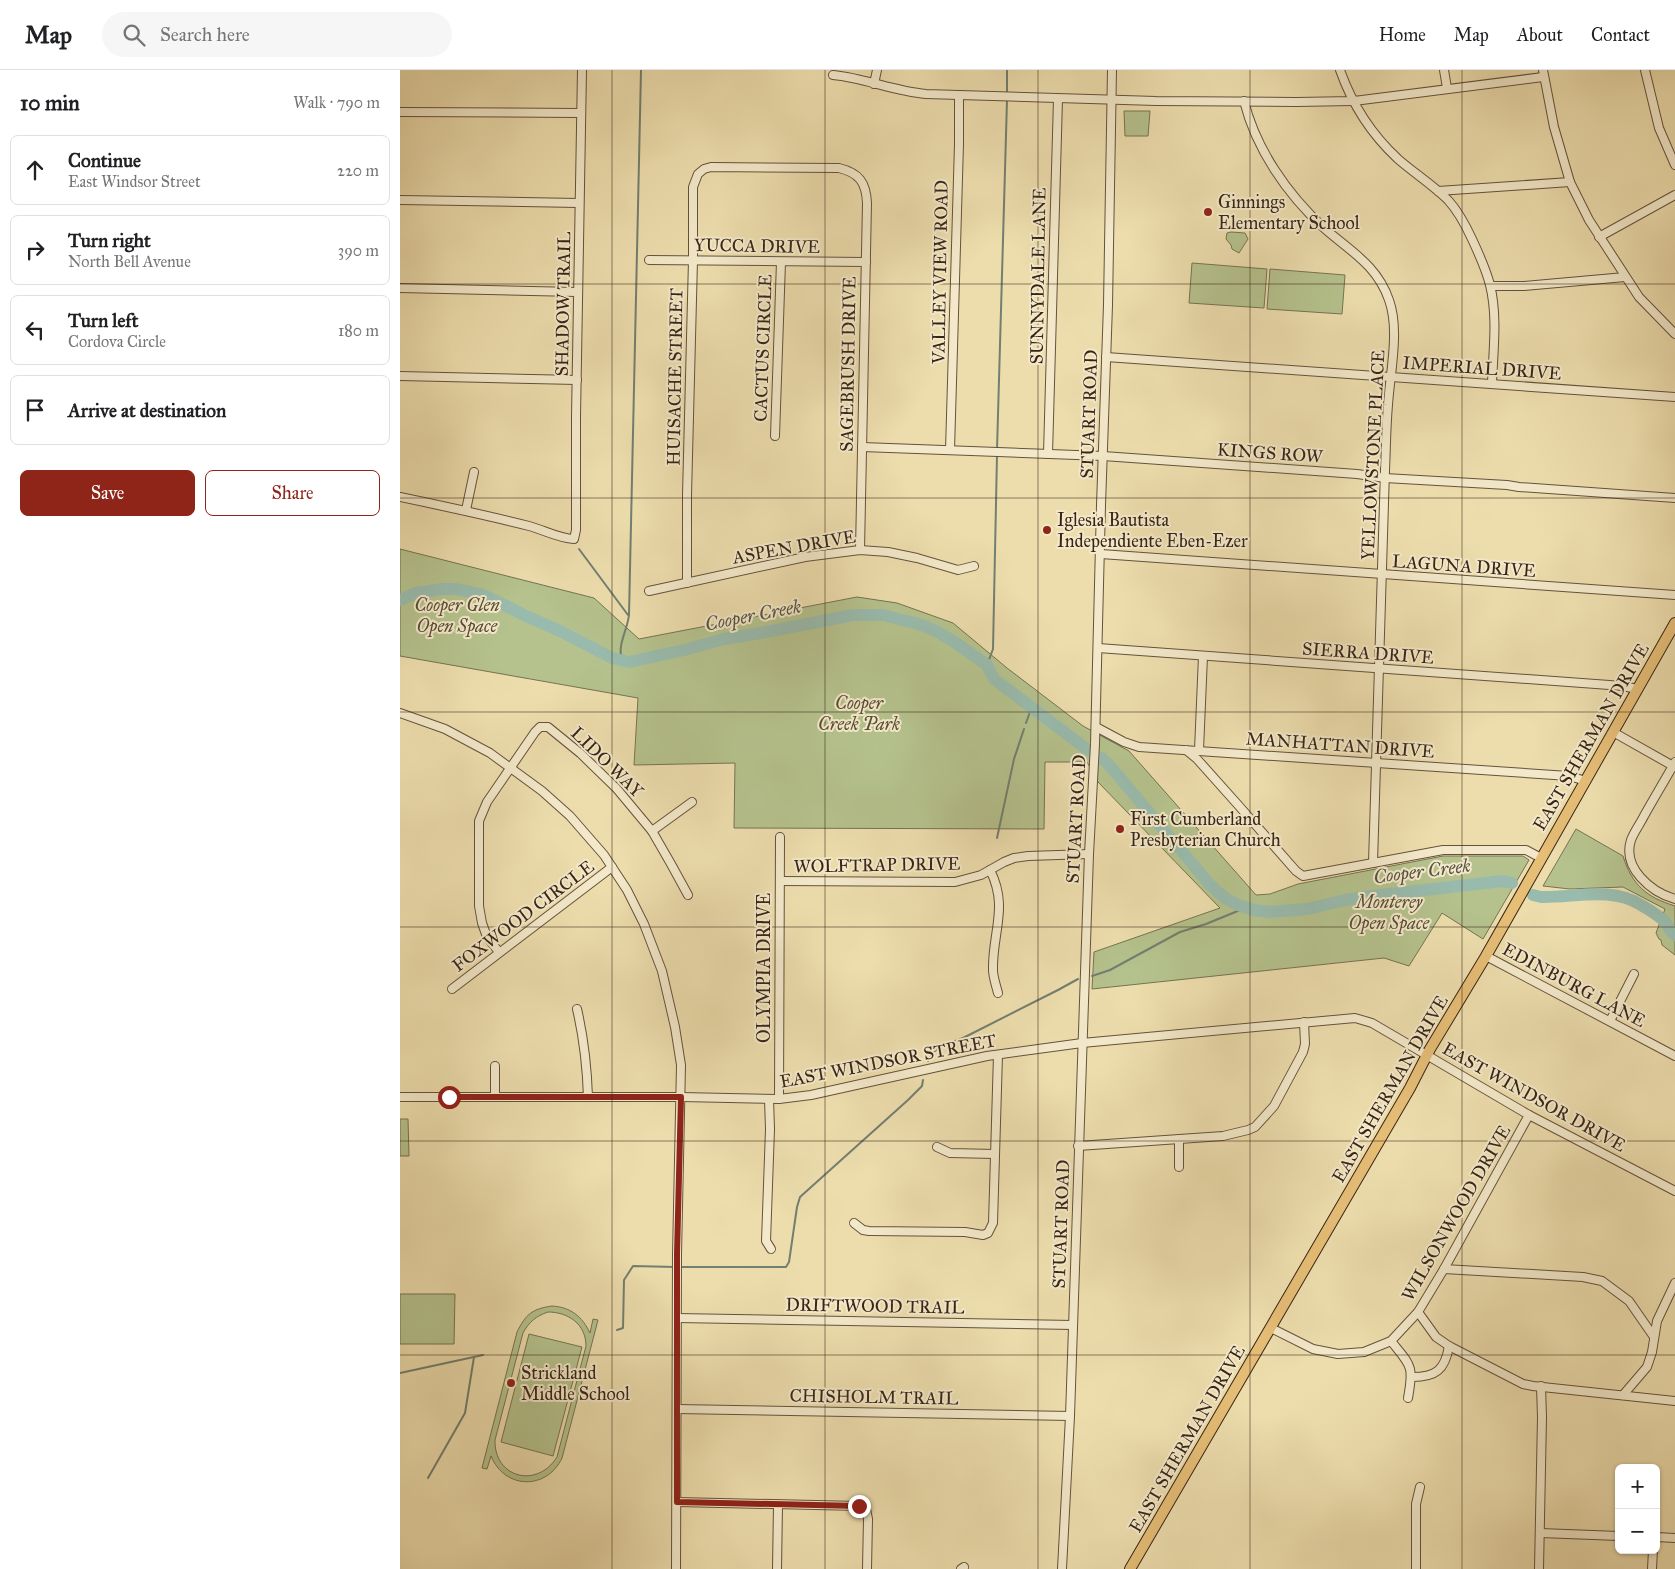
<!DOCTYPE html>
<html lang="en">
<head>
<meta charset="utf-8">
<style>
	body { margin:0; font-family:"IM FELL Great Primer",serif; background:#f6f6f6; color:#202124 }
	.controls { position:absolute; right:15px; bottom:15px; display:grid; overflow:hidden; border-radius:8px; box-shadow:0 1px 4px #0004 }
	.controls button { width:45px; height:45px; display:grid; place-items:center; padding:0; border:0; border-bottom:1px solid #e0e0e0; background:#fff; color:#202124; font:25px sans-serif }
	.stop { position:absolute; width:15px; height:15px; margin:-11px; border:4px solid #8f2418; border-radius:50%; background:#fff }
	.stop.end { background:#8f2418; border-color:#fff; box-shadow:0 1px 5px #0008 }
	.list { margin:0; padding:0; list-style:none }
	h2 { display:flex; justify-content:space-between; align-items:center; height:65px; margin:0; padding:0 20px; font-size:21px }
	h2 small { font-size:16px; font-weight:400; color:#757577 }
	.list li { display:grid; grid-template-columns:32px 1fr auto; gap:15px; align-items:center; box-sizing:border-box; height:70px; margin:0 10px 10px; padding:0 10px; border:1px solid #e0e0e0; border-radius:8px }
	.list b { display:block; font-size:19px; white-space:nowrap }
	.list p { margin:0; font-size:16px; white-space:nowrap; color:#757577 }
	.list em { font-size:16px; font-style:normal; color:#757577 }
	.actions { display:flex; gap:10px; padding:15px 20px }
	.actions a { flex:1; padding:11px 0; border:1px solid #8f2418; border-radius:8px; text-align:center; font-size:18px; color:#8f2418 }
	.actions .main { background:#8f2418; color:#fff }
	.icon { flex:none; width:28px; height:28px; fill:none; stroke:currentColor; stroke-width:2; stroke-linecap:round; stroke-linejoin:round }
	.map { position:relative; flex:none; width:1275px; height:1499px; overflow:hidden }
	header { display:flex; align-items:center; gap:30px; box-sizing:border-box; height:70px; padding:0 25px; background:#fff; border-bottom:1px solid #e0e0e0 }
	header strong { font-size:24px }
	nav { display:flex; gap:28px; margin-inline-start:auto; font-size:18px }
	.search { width:350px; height:45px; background:#f6f6f6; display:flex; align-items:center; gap:12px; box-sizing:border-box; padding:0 18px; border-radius:28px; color:#757577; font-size:19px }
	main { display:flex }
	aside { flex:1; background:#fff }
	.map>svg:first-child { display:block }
</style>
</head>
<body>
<header>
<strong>Map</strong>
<div class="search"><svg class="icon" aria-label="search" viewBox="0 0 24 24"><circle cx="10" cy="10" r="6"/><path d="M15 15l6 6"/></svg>Search here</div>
<nav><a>Home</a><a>Map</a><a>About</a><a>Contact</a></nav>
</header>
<main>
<aside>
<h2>10 min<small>Walk · 790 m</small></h2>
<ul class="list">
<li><svg class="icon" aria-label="ahead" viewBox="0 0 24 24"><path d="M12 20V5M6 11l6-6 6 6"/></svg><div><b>Continue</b><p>East Windsor Street</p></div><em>220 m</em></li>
<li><svg class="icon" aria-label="right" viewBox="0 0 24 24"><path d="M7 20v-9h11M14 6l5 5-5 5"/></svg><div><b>Turn right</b><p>North Bell Avenue</p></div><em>390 m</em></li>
<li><svg class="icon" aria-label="left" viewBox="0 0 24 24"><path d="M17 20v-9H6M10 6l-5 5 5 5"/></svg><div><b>Turn left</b><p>Cordova Circle</p></div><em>180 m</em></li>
<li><svg class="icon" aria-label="arrive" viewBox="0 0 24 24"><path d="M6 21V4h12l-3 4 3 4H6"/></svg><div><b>Arrive at destination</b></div></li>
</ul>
<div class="actions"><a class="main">Save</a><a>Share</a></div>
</aside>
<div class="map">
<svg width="1275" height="1499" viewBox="0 0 1275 1499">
	<rect width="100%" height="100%" fill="#edddad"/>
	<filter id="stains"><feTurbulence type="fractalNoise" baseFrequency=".004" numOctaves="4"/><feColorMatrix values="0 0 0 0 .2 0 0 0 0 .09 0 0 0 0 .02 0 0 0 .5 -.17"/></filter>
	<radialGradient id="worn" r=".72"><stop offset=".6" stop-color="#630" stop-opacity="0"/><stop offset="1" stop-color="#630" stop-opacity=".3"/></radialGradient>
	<g fill="#b5c28d" stroke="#767352" fill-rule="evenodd">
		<path d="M 724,41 L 750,41 L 748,66 L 725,66 Z"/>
		<path d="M 831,162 L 845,163 L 848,169 L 839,183 L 832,179 L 831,175 L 826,169 L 827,163 Z"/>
		<path d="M 792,193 L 867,199 L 864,238 L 789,233 Z"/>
		<path d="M 870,199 L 945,205 L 942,244 L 867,239 Z"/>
		<path d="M 0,479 L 194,528 L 239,569 L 457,527 L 497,533 L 553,553 L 607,598 L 683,656 L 729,681 L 856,825 L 870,824 L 898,814 L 1043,786 L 1123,786 L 1129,790 L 1083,869 L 1042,843 L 1009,896 L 984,888 L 692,919 L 694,882 L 820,838 L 698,712 L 687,692 L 645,692 L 644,759 L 334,758 L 335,693 L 234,695 L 238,628 L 0,586 Z"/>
		<path d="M 1176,759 L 1223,786 C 1232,815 1246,827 1275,836 L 1275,885 L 1262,875 L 1261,870 L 1259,869 L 1256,863 L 1265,839 L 1223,817 L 1170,819 L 1143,816 Z"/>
		<path d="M 0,1049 L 8,1049 L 9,1086 L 0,1086 Z"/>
		<path d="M 0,1224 L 55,1224 L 54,1274 L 0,1274 Z"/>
		<path d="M 152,1236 C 170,1237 182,1246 190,1263 L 193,1249 L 198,1250 L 162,1388 C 147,1420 105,1420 91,1386 L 87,1399 L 82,1398 L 117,1262 C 126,1244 132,1239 152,1236 ZM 148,1242 C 168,1242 186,1254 186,1276 L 157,1387 C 137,1419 94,1408 95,1370 L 123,1263 C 129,1252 136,1246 148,1242 Z"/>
		<path d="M 129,1264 L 182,1277 L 153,1386 L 101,1372 Z"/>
	</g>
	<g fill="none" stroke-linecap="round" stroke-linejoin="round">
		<g stroke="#727f71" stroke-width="2">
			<path d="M 607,25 L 607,0"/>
			<path d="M 597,380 L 607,30"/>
			<path d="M 179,479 L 228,545"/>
			<path d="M 222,591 C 217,574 227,562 229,545 L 241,0"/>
			<path d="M 587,595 L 593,579 L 597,385"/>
			<path d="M 626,653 L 631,639"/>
			<path d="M 597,768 L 614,689 L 624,659"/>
			<path d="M 692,906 L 710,900 L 780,862 L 806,854 L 845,838"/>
			<path d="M 528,991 L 532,983 L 542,976 L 563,968 L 658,920 L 678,909"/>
			<path d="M 279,1197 L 386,1197 L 389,1192 L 397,1137 L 400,1127 L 508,1030 L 522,1016 L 523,1010"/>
			<path d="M 217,1260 L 223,1258 L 224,1210 L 233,1196 L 275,1197"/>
			<path d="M 0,1303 L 83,1285"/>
			<path d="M 28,1408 L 65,1343 L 74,1287"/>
		</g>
		<g stroke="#99bbad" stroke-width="12">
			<path d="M 0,530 L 16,523 L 42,519 L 56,519 L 80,524 L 90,528 L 126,546 L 160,561 L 212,588 L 229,592 L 284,580 L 324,569 L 366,562 L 453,545 L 483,545 L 519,554 L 536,561 L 553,571 L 587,595 L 594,609 L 688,680"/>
			<path d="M 702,688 L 710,696 L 811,816 L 825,828 L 838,835 L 854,840 L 870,842 L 908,839 L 945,830 L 972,826 L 1103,811 L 1112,813"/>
			<path d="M 1133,825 L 1141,827 C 1174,828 1211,816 1241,835 C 1248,839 1260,846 1266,853 C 1269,858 1270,862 1275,865"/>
		</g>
		<g stroke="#65523c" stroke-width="10">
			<g id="minor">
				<path d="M 940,0 C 952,34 971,64 998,89 C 1014,103 1033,115 1048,130 C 1058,141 1066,156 1072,169 C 1079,184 1086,199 1090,215 C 1098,247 1093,282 1092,314"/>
				<path d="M 1044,0 L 1047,18"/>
				<path d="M 1143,0 L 1154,57 L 1170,112 L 1189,150 L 1239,227 L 1275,264"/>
				<path d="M 1245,0 L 1259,58 L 1275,95"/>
				<path d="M 433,5 C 465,8 493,21 526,24 L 756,31 L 896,32 L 954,31 L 1143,7"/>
				<path d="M 474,14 L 477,0"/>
				<path d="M 844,31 C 856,79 887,124 924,158 C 950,181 977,195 989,230 C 1000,260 990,303 988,335 C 986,357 986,379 985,400 L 973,793"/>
				<path d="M 0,42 L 181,43"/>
				<path d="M 1038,121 L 1170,112"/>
				<path d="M 0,130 L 179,133"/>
				<path d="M 1199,167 L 1275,125"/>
				<path d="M 249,190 L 466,192"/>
				<path d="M 1091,216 L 1124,216 L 1225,207"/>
				<path d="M 0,218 L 177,222"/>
				<path d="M 706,287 L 1275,327"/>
				<path d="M 0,306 L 177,310"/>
				<path d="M 375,366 L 381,192"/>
				<path d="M 462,377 L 703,386 L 957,404 L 985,408 L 1107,415 L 1119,417 L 1275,428"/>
				<path d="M 550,380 L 559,74 L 559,25"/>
				<path d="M 648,384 L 658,29"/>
				<path d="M 0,427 C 43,436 86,445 129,456 C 144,460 158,468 174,469 L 176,460 L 176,347 L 182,0"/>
				<path d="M 66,440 L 74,402"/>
				<path d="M 701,484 L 1275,525"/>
				<path d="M 287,513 L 287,425 L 293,190 L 293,117 L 298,104 L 304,99 L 311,97 L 439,98 C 459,103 466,112 467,133 L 460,480"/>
				<path d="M 249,521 L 405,487 L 460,480 L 488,482 L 517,488 L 558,500 L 574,496"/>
				<path d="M 698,578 L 1223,616 L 1237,619"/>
				<path d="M 0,643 L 45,659 L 90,683 L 142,721 L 170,746 L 204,785 L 227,820 L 244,854 L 262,901 L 275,957 L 281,995 L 277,1185 L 276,1499"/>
				<path d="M 696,657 L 724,672 L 739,677 L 1169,706 L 1186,711"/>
				<path d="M 1213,662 L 1275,697"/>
				<path d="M 786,680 L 797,689 L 839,736 L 896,801 L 903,806 L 1043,780 L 1126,780 L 1141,788"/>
				<path d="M 799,680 L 803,586"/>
				<path d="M 1275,692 C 1265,710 1254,728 1244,746 C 1240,754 1234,762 1231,770 C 1222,798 1251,822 1275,829"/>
				<path d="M 252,761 L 292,732"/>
				<path d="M 590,800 C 609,837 592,863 593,900 C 593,907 596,915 598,923"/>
				<path d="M 380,811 L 555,812 L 581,805 L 604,792 L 614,788 L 628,786 L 689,784"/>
				<path d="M 99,882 L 87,867 L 82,853 L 79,836 L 79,751 L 87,732 L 135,662 L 140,657 L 148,657 L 180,683 L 217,719 L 252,761 L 271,794 L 288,825"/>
				<path d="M 1086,886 L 1275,986"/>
				<path d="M 52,919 L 212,797"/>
				<path d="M 177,939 C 184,969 187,997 188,1027"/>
				<path d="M 1210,951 L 1234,904"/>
				<path d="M 95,996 L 95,1027"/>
				<path d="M 0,1027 L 281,1027 L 379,1029 L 411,1025 L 587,986 L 682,973 L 955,948 L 972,953 L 1129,1045 L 1275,1121"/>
				<path d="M 369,1029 L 370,1059 L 366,1171 L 371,1179"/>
				<path d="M 379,1029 L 380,767"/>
				<path d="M 779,1069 L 779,1097"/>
				<path d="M 678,1076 L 823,1066 L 848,1060 L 855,1057 L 874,1036 L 903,982 L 905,974 L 904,952"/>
				<path d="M 537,1077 L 550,1083 L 595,1084"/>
				<path d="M 454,1153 L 463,1160 L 469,1161 L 565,1162 L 583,1165 L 588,1163 L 593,1153 L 598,985"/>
				<path d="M 1044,1199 L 1183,1207 L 1202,1211 L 1229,1231 L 1254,1267"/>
				<path d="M 1018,1242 L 1036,1267 L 1049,1276 L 1123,1314 L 1133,1316 L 1275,1331"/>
				<path d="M 277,1248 L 673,1255"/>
				<path d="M 871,1258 L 913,1279 L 938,1284 L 964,1282 L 991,1271 L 1018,1242 L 1044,1199 L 1129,1045"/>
				<path d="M 991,1271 C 1011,1296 1014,1295 1008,1328"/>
				<path d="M 1012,1307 C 1036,1307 1045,1300 1049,1276"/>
				<path d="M 1223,1325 L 1247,1297 L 1252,1282 L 1257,1251 L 1275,1213"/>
				<path d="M 277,1339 L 670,1346"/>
				<path d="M 277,1432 L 459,1436 L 466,1439 L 468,1449 L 467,1499"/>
				<path d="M 1140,1463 L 1219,1466"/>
				<path d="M 1256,1467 L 1275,1468"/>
				<path d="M 377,1499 L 378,1435"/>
				<path d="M 561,1499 L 564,1497"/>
				<path d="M 662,1499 L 670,1346 L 689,784 L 695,674 L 701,435 L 708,235 L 712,0"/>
				<path d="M 1016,1499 L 1016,1434 L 1020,1417"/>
				<path d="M 1139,1499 L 1142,1347 L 1141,1316"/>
				<path d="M 1252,1499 L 1253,1480"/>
			</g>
		</g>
		<g stroke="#382417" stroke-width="12">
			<path id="major" d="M 730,1499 L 1010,1018 L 1030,979 L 1086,886 L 1275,553"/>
		</g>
		<use href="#minor" stroke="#f3e9ca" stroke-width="8"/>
		<use href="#major" stroke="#e6be76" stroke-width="10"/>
	</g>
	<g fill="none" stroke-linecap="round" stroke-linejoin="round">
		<path stroke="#8f2418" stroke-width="6" d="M 49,1027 L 281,1027 L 277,1184 L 277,1432 L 459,1436"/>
	</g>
	<path fill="none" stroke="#382417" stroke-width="1" stroke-opacity="0.55" d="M 212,0 L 212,1499M 425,0 L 425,1499M 638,0 L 638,1499M 850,0 L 850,1499M 1062,0 L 1062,1499M 0,214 L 1275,214M 0,428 L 1275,428M 0,642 L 1275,642M 0,857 L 1275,857M 0,1071 L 1275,1071M 0,1285 L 1275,1285"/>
	<g fill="#8f2418" stroke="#f3e9ca" stroke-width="2">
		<circle cx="808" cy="142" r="5"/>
		<circle cx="647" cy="460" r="5"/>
		<circle cx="720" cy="759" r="5"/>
		<circle cx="111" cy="1313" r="5"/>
	</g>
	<g text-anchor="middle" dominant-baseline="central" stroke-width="4" stroke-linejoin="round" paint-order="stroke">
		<g font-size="18" fill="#382417" stroke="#f3e9ca" text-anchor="start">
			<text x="818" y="132">Ginnings<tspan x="818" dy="21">Elementary School</tspan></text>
			<text x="657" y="450">Iglesia Bautista<tspan x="657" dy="21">Independiente Eben-Ezer</tspan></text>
			<text x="730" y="749">First Cumberland<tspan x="730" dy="21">Presbyterian Church</tspan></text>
			<text x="121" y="1303">Strickland<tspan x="121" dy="21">Middle School</tspan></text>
		</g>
		<g font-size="18" fill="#382417" stroke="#f3e9ca">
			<text transform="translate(357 176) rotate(1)">YUCCA DRIVE</text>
			<text transform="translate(540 202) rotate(-89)">VALLEY VIEW ROAD</text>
			<text transform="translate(638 206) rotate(-89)">SUNNYDALE LANE</text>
			<text transform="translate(163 234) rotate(-89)">SHADOW TRAIL</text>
			<text transform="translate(363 278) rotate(-88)">CACTUS CIRCLE</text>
			<text transform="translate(448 294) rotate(-89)">SAGEBRUSH DRIVE</text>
			<text transform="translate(1082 298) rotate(4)">IMPERIAL DRIVE</text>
			<text transform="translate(275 307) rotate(-89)">HUISACHE STREET</text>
			<text transform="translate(689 344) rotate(-88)">STUART ROAD</text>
			<text transform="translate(870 383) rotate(4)">KINGS ROW</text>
			<text transform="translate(973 385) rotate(-87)">YELLOWSTONE PLACE</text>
			<text transform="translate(394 477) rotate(-10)">ASPEN DRIVE</text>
			<text transform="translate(1064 496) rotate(4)">LAGUNA DRIVE</text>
			<text transform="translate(968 583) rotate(4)">SIERRA DRIVE</text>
			<text transform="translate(1191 667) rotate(-60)">EAST SHERMAN DRIVE</text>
			<text transform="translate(940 675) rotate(4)">MANHATTAN DRIVE</text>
			<text transform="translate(207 692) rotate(44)">LIDO WAY</text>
			<text transform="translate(676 749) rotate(-87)">STUART ROAD</text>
			<text transform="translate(477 795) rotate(-1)">WOLFTRAP DRIVE</text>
			<text transform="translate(123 846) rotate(-37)">FOXWOOD CIRCLE</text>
			<text transform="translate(364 898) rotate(-90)">OLYMPIA DRIVE</text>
			<text transform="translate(1174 915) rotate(28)">EDINBURG LANE</text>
			<text transform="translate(488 991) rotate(-11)">EAST WINDSOR STREET</text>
			<text transform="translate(990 1019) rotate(-60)">EAST SHERMAN DRIVE</text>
			<text transform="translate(1134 1027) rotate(29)">EAST WINDSOR DRIVE</text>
			<text transform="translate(1056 1143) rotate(-60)">WILSONWOOD DRIVE</text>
			<text transform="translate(661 1154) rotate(-88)">STUART ROAD</text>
			<text transform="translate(475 1236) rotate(1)">DRIFTWOOD TRAIL</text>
			<text transform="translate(474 1327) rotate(1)">CHISHOLM TRAIL</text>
			<text transform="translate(787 1369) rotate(-60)">EAST SHERMAN DRIVE</text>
		</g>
		<g font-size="18" font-style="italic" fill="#574c34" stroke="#f3e9ca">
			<text x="57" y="535">Cooper Glen<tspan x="57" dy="21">Open Space</tspan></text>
			<text x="459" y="633">Cooper<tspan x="459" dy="21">Creek Park</tspan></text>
			<text x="989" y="832">Monterey<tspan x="989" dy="21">Open Space</tspan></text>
		</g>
		<g font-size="19" font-style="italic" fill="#555144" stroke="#f3e9ca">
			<text transform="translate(353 545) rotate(-11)">Cooper Creek</text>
			<text transform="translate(1022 801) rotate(-7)">Cooper Creek</text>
		</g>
	</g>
	<rect width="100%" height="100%" filter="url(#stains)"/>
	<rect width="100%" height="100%" fill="url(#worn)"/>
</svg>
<div class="controls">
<button>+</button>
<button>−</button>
</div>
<div class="stop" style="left:49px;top:1027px"></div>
<div class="stop end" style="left:459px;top:1436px"></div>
</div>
</main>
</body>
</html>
